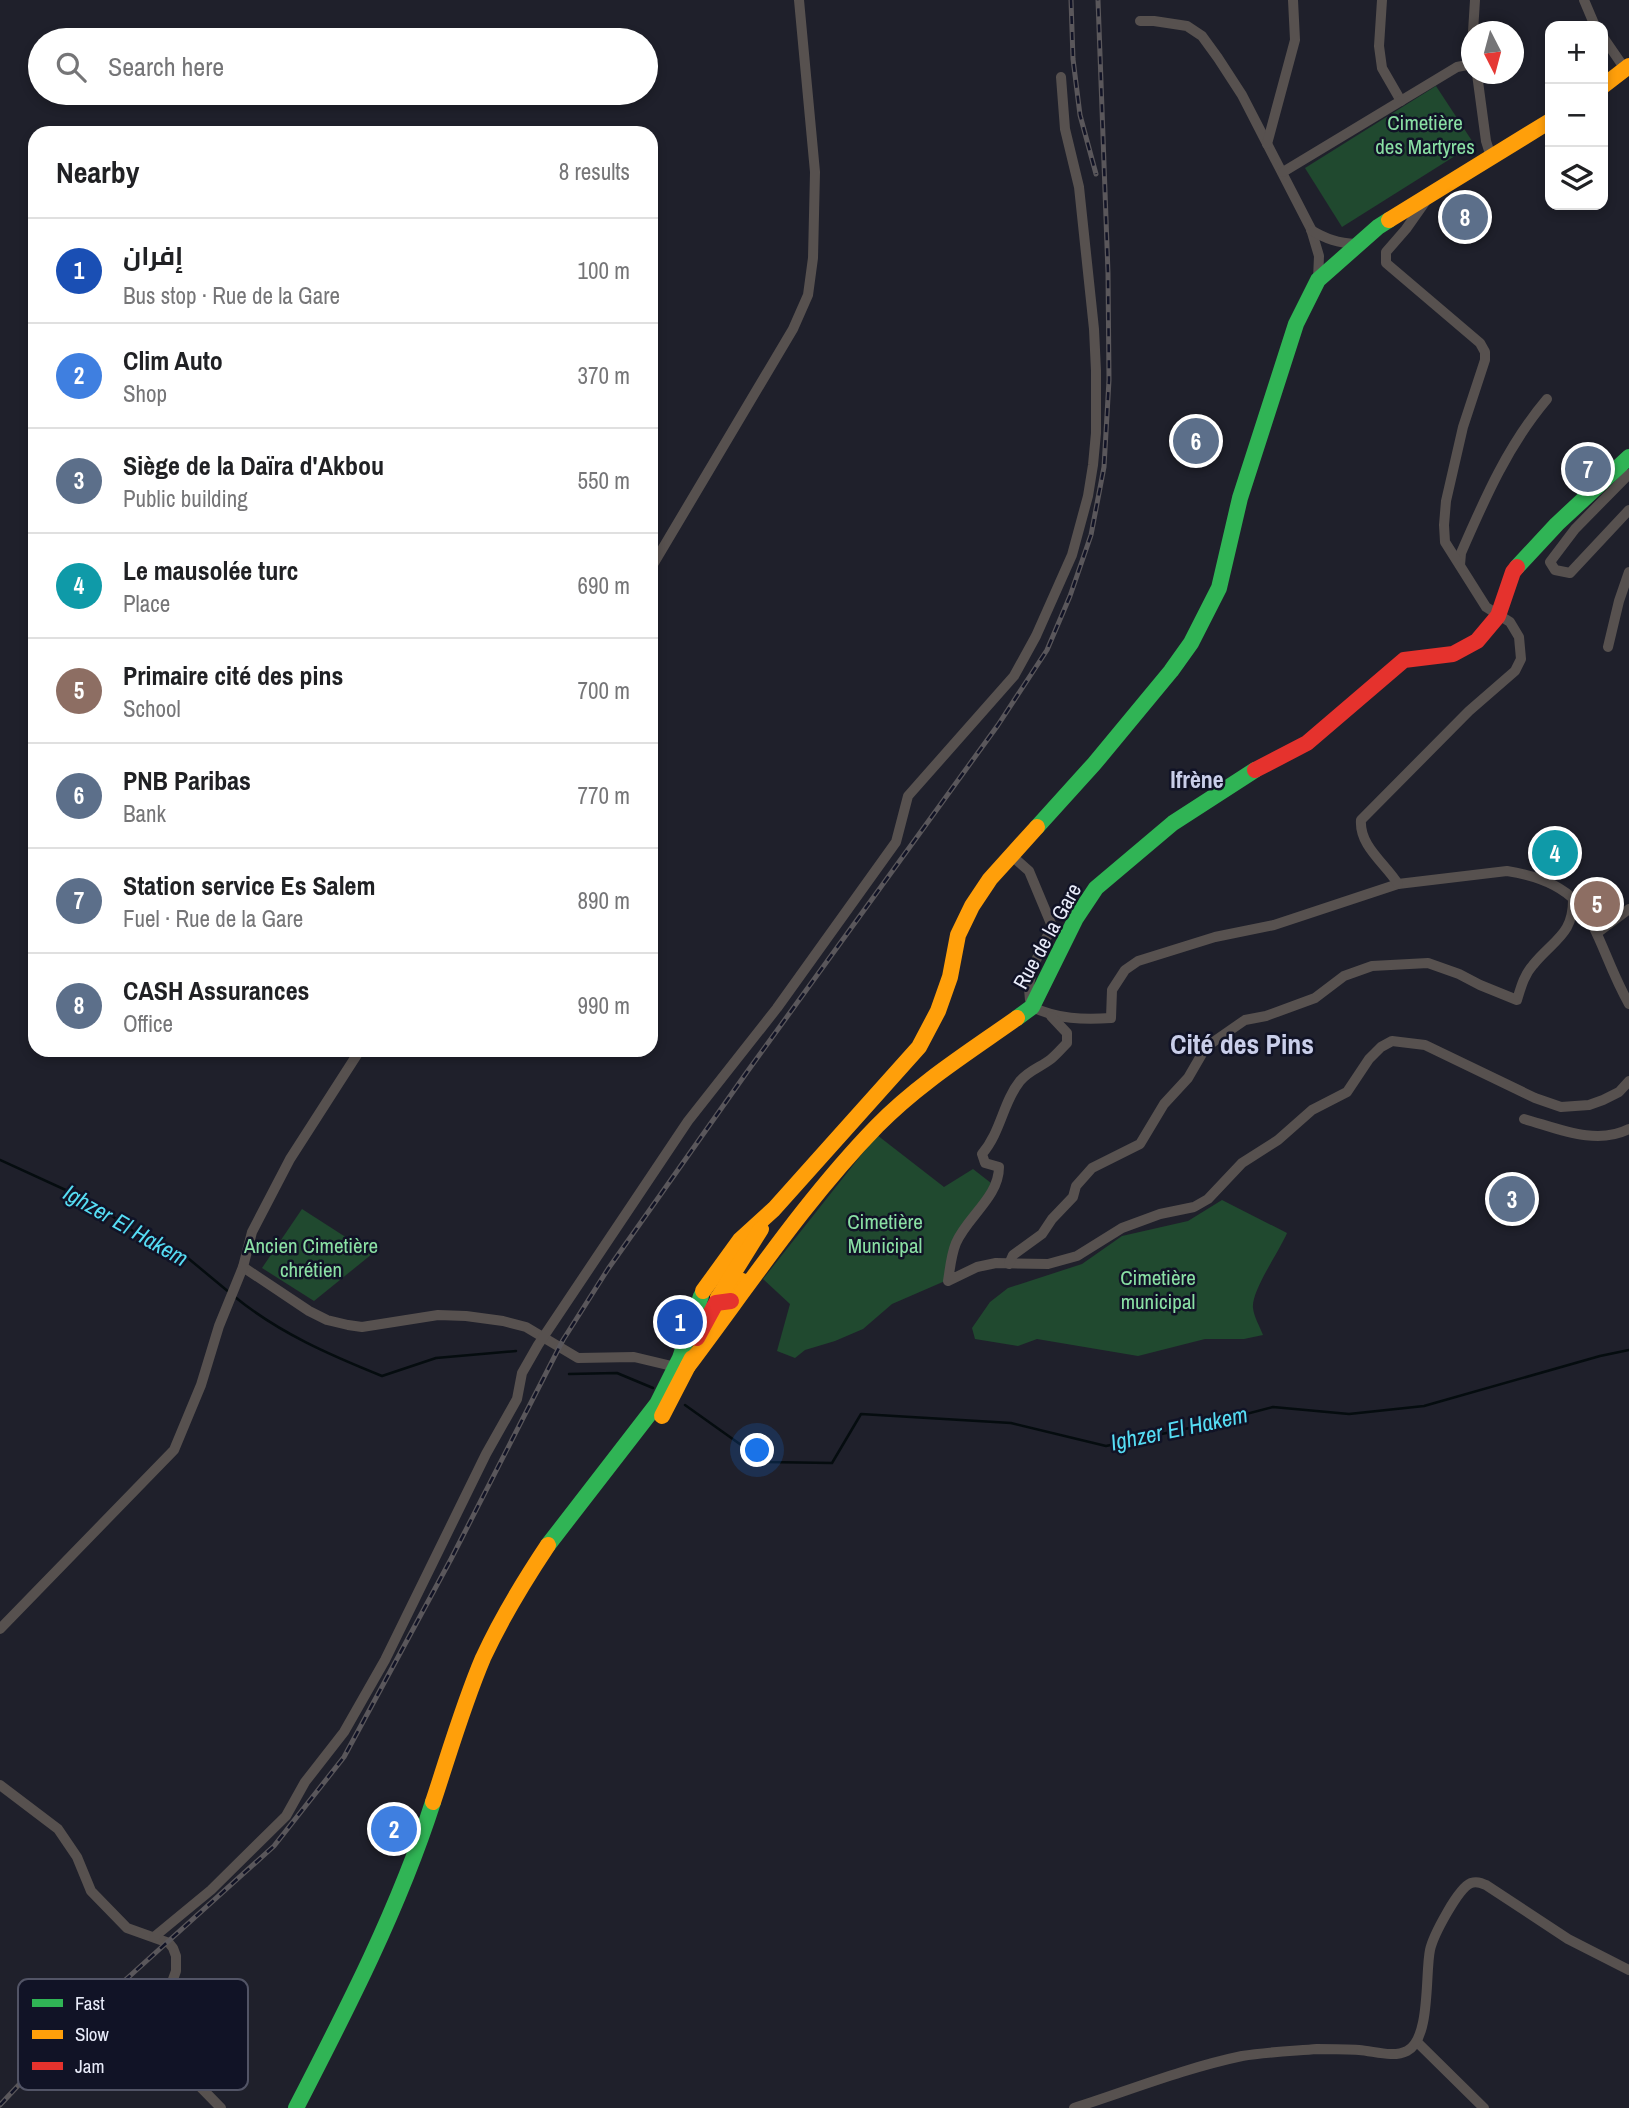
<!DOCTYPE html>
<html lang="en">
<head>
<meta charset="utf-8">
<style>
	body { margin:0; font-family:"Archivo Narrow",Cairo,sans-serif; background:#f6f6f6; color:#202124 }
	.controls { position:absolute; right:21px; top:21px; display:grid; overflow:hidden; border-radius:14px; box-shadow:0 4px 10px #0003 }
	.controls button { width:63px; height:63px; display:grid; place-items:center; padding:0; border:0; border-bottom:2px solid #e0e0e0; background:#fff; color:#202124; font:35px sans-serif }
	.compass { position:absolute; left:1461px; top:21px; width:63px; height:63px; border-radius:50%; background:#fff; box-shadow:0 4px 10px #0003; rotate:174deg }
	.you { position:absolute; left:758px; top:1451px; width:24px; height:24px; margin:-18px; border:5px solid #fff; border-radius:50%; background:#1a73e8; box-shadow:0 0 0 10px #1a73e833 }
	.badge { display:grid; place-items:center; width:46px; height:46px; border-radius:50%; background:#7c3aed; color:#fff; font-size:23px; font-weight:700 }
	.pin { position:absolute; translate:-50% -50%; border:4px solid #fff; box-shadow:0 2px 7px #0006 }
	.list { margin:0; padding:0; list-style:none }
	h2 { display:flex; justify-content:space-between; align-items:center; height:91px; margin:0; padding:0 28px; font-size:30px }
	h2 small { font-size:23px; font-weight:400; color:#757577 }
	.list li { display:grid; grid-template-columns:46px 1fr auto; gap:21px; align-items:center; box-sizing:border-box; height:105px; padding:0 28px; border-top:2px solid #e0e0e0 }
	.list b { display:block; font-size:26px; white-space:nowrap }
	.list p { margin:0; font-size:23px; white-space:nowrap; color:#757577 }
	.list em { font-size:23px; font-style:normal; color:#757577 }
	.icon { flex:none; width:38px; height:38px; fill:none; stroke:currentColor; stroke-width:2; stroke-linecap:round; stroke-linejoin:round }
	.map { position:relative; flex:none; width:1629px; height:2108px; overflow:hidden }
	.search { position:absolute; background:#fff; box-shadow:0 4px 10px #0003; left:28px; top:28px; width:630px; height:77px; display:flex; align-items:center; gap:18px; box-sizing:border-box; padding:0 24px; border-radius:38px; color:#757577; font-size:26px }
	.panel { position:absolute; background:#fff; box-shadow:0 4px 10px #0003; left:28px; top:126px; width:630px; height:931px; border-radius:21px }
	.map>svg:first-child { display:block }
</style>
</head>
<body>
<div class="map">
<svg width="1629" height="2108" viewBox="0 0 1629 2108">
	<rect width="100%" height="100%" fill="#1f202b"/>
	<g fill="#20492f">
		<path d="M 1436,86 L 1474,144 L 1342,227 L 1305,168 Z"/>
		<path d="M 877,1135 L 944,1187 L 973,1169 L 991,1183 L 985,1195 L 970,1215 L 945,1281 L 892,1304 L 863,1329 L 835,1341 L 805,1350 L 795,1358 L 777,1351 L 790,1304 L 763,1279 Z"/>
		<path d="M 1222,1200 L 1287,1233 C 1279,1252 1251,1291 1253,1308 C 1254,1317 1260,1327 1263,1335 L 1244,1339 L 1205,1339 L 1138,1356 L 1037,1339 L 1018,1346 L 975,1339 L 972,1328 L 990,1302 L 1008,1288 L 1082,1264 L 1122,1236 L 1188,1221 Z"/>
		<path d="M 302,1209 L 372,1254 L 314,1301 L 262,1268 Z"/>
	</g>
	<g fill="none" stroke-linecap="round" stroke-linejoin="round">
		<g stroke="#050c0f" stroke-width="2.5">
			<path d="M 0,1160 L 94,1203 L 144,1239 L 183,1254 L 230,1293"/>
			<path d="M 235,1297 C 279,1333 330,1355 382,1376 L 436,1358 L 516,1351"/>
			<path d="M 569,1374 L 617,1373 L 653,1388"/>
			<path d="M 685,1405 L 765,1462 L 832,1463 L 861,1414 L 1011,1423 L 1106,1446 L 1208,1424 L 1273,1407 L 1349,1414 L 1424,1406 L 1600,1356 L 1629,1350"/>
		</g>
		<g stroke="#57514f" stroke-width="10">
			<path d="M 1382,0 L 1379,46 L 1382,68 L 1401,101"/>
			<path d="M 1584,0 L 1595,26"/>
			<path d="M 1140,21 L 1154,21 L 1187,26 L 1202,36 L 1218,58 L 1242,95 L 1311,229 L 1319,256 L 1318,279"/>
			<path d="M 1473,32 L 1475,0"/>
			<path d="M 1603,37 L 1625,69"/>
			<path d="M 1477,74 L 1486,141 L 1491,157"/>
			<path d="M 1267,144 L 1295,40 L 1293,0"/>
			<path d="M 1283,172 L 1457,67 L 1472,64"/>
			<path d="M 1311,230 C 1326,239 1338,243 1356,244"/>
			<path d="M 1629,474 L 1575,529 L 1550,562 L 1555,570 L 1570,573 L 1629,510"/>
			<path d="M 1460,565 L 1461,553 C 1485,498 1508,445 1547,399"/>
			<path d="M 651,568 L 793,329 L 808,295 L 813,258 L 815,172 L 799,0"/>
			<path d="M 1608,647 L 1619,601 L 1629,572"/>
			<path d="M 1012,856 L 1029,871 L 1052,926 C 1040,953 1022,979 1032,1007 C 1058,1019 1083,1020 1111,1018 L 1112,990 L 1125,970 L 1138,961 L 1215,937 L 1274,925 L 1398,884 L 1507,871 C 1599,885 1591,937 1629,1004"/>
			<path d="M 1398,884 C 1386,864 1359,846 1361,820 L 1469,711 L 1515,671 L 1521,659 L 1519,637 L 1510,622 L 1486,607 L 1445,542 L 1444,525 L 1446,501 L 1463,427 L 1485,360 L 1485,352 L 1480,343 L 1386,263 L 1386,252 L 1406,229 L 1425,202"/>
			<path d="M 1597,933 L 1629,909"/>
			<path d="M 1051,1016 L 1067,1033 L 1067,1043 C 1062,1048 1057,1054 1051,1059 C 1041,1067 1029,1070 1020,1081 C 1003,1102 1001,1132 982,1154 L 985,1163 L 999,1167 C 999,1197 967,1217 956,1243 C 951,1255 950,1269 948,1281 L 977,1267 L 996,1263 L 1048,1264 L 1077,1256 L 1122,1228 L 1160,1214 L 1194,1207 L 1208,1199 L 1242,1163 L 1278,1140 L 1312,1110 L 1347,1092 L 1369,1059 L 1381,1047 L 1392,1041 L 1425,1045 L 1535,1098 L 1561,1107 L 1589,1105 L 1603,1100 L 1619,1092 L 1629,1081"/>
			<path d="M 1524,1119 C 1557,1128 1596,1146 1629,1129"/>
			<path d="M 1009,1264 L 1013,1255 L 1042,1234 L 1052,1219 L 1073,1197 L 1076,1186 L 1092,1168 L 1140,1144 L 1164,1104 L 1188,1078 L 1206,1047 L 1245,1020 L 1266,1016 L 1315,998 L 1344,976 L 1372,966 L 1428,963 L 1459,974 L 1480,985 L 1517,1000 C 1521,987 1524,975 1533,965 C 1554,939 1574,935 1573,897"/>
			<path d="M 243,1267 L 309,1311 L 327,1320 L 348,1325 L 362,1327 L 438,1315 L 466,1316 L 503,1321 L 526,1327 L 578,1358 L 634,1357 L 676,1367"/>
			<path d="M 0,1629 L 174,1450 L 201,1385 L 219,1326 L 243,1267 L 252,1232 L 290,1159 L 360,1050"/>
			<path d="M 0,1785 L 58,1829 L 77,1857 L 91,1891 L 127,1928 L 169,1943 L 173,1948 L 176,1956 L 176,1971 L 162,2010 L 160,2029 L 164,2044 L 172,2058 L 221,2108"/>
			<path d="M 154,1937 L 211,1890 L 286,1816 L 305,1782 L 344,1732 L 385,1660 L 486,1454 L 517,1399 L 522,1373 L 538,1345 L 688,1121 L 777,1008 L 896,842 L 908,796 L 1014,676 L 1036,636 L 1072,555 L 1088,496 L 1093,465 L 1096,433 L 1096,371 L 1094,329 L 1079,187 L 1065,129 L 1061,77"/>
			<path d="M 1417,2042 L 1484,2108"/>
			<path d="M 1074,2108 C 1130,2090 1185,2068 1242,2056 C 1266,2052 1293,2051 1317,2049 C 1331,2049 1346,2049 1359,2050 C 1374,2051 1393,2058 1407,2051 C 1431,2039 1425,1973 1430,1950 C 1433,1936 1458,1888 1471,1883 C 1477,1881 1481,1883 1486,1885 L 1568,1939 L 1629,1970"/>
		</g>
		<g stroke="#30b455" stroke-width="16">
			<path d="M 1517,567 L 1557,524 L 1629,457"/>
			<path d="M 1037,827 L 1094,764 L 1171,671 L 1191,643 L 1219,588 L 1240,498 L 1296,324 L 1318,280 L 1378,227 L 1389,220"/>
			<path d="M 1017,1018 L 1032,1007 L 1076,918 L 1096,888 L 1173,823 L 1255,770"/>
			<path d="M 548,1545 L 657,1404 L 680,1358 L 701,1296"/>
			<path d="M 296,2108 C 347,2009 399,1908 433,1802"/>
		</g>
		<g stroke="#ff9f0a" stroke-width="16">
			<path d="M 1603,86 L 1629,66"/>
			<path d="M 1389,220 L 1550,121"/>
			<path d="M 703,1291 L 740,1240 L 774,1209 L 919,1047 L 938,1011 L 950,977 L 958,935 L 972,906 L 990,879 L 1037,827"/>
			<path d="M 718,1298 L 742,1281"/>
			<path d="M 718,1298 L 761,1229"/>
			<path d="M 688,1366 C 749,1285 806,1199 877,1126 C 918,1084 969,1052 1017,1018"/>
			<path d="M 662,1416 L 692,1358"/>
			<path d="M 433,1802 C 449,1754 463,1705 483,1658 C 501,1619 524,1581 548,1545"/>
		</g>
		<g stroke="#e5322d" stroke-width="16">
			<path d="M 1255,770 L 1307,743 L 1404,660 L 1453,654 L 1477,641 L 1498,616 L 1513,572 L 1517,567"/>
			<path d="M 697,1338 L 716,1303 L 731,1301"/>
		</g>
		<g stroke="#5a575b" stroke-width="5">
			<g id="rail">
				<path d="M 1071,0 L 1073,59 L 1080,115 L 1096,174"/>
				<path d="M 0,2105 L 71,2029 L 274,1846 L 344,1757 L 451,1559 L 563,1340 L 608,1269 L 747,1072 L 998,725 L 1047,650 L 1070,596 L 1091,535 L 1104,467 L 1109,380 L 1108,273 L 1098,0"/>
			</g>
		</g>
		<use href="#rail" stroke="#111326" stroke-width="2.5" stroke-dasharray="8" stroke-linecap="butt"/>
	</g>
	<g text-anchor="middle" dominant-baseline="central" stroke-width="5" stroke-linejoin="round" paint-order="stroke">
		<g font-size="21" fill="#8ae0a4" stroke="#111326">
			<text x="1425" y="122">Cimetière<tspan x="1425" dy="24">des Martyres</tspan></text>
			<text x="885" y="1221">Cimetière<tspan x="885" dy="24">Municipal</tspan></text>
			<text x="311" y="1245">Ancien Cimetière<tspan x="311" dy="24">chrétien</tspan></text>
			<text x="1158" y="1277">Cimetière<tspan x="1158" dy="24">municipal</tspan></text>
		</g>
		<g font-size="21" fill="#e9ecfa" stroke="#111326">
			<text transform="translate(1047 936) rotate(-61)">Rue de la Gare</text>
		</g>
		<g font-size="23" font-style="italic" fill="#56ddf4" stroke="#111326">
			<text transform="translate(126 1225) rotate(30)">Ighzer El Hakem</text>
			<text transform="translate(1179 1428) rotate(-12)">Ighzer El Hakem</text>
		</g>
		<g font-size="24" font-weight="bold" fill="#c9cee9" stroke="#111326">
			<text x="1197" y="779">Ifrène</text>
		</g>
		<g font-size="28" font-weight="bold" fill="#c9cee9" stroke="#111326">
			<text x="1242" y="1044">Cité des Pins</text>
		</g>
	</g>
	<rect x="18" y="1979" width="230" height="111" rx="10" fill="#111326" stroke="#525466" stroke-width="2"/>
	<rect x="32" y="1999" width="31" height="8" fill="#30b455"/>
	<rect x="32" y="2030" width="31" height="9" fill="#ff9f0a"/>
	<rect x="32" y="2062" width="31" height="8" fill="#e5322d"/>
	<g font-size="19" fill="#e9ecfa">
		<text x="75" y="2010">Fast</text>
		<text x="75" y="2041">Slow</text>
		<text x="75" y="2073">Jam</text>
	</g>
</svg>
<div class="controls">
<button>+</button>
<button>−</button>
<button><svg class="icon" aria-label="layers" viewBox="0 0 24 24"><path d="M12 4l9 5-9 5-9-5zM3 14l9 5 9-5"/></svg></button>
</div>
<svg class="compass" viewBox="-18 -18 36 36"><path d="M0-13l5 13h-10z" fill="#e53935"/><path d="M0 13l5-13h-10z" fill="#757577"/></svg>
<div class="you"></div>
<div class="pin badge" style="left:680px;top:1322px;background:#1a4fb4">1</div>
<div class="pin badge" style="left:394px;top:1829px;background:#3f7fe0">2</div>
<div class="pin badge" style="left:1512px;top:1199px;background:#5c6f8a">3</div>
<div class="pin badge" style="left:1555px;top:853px;background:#0f9aa8">4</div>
<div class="pin badge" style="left:1597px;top:904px;background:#8d6e63">5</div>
<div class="pin badge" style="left:1196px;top:441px;background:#5c6f8a">6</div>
<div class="pin badge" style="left:1588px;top:469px;background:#5c6f8a">7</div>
<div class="pin badge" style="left:1465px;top:217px;background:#5c6f8a">8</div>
<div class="search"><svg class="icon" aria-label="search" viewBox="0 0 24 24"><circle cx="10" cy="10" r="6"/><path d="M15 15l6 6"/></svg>Search here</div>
<section class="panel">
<h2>Nearby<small>8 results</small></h2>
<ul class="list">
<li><span class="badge" style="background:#1a4fb4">1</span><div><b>إفران</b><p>Bus stop · Rue de la Gare</p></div><em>100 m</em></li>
<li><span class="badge" style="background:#3f7fe0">2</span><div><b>Clim Auto</b><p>Shop</p></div><em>370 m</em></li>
<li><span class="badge" style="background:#5c6f8a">3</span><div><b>Siège de la Daïra d'Akbou</b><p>Public building</p></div><em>550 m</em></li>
<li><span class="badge" style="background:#0f9aa8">4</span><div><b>Le mausolée turc</b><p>Place</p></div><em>690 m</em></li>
<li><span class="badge" style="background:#8d6e63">5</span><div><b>Primaire cité des pins</b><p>School</p></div><em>700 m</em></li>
<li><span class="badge" style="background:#5c6f8a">6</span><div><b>PNB Paribas</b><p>Bank</p></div><em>770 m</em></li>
<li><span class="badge" style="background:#5c6f8a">7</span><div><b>Station service Es Salem</b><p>Fuel · Rue de la Gare</p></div><em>890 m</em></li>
<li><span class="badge" style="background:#5c6f8a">8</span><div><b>CASH Assurances</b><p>Office</p></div><em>990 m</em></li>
</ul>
</section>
</div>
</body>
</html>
